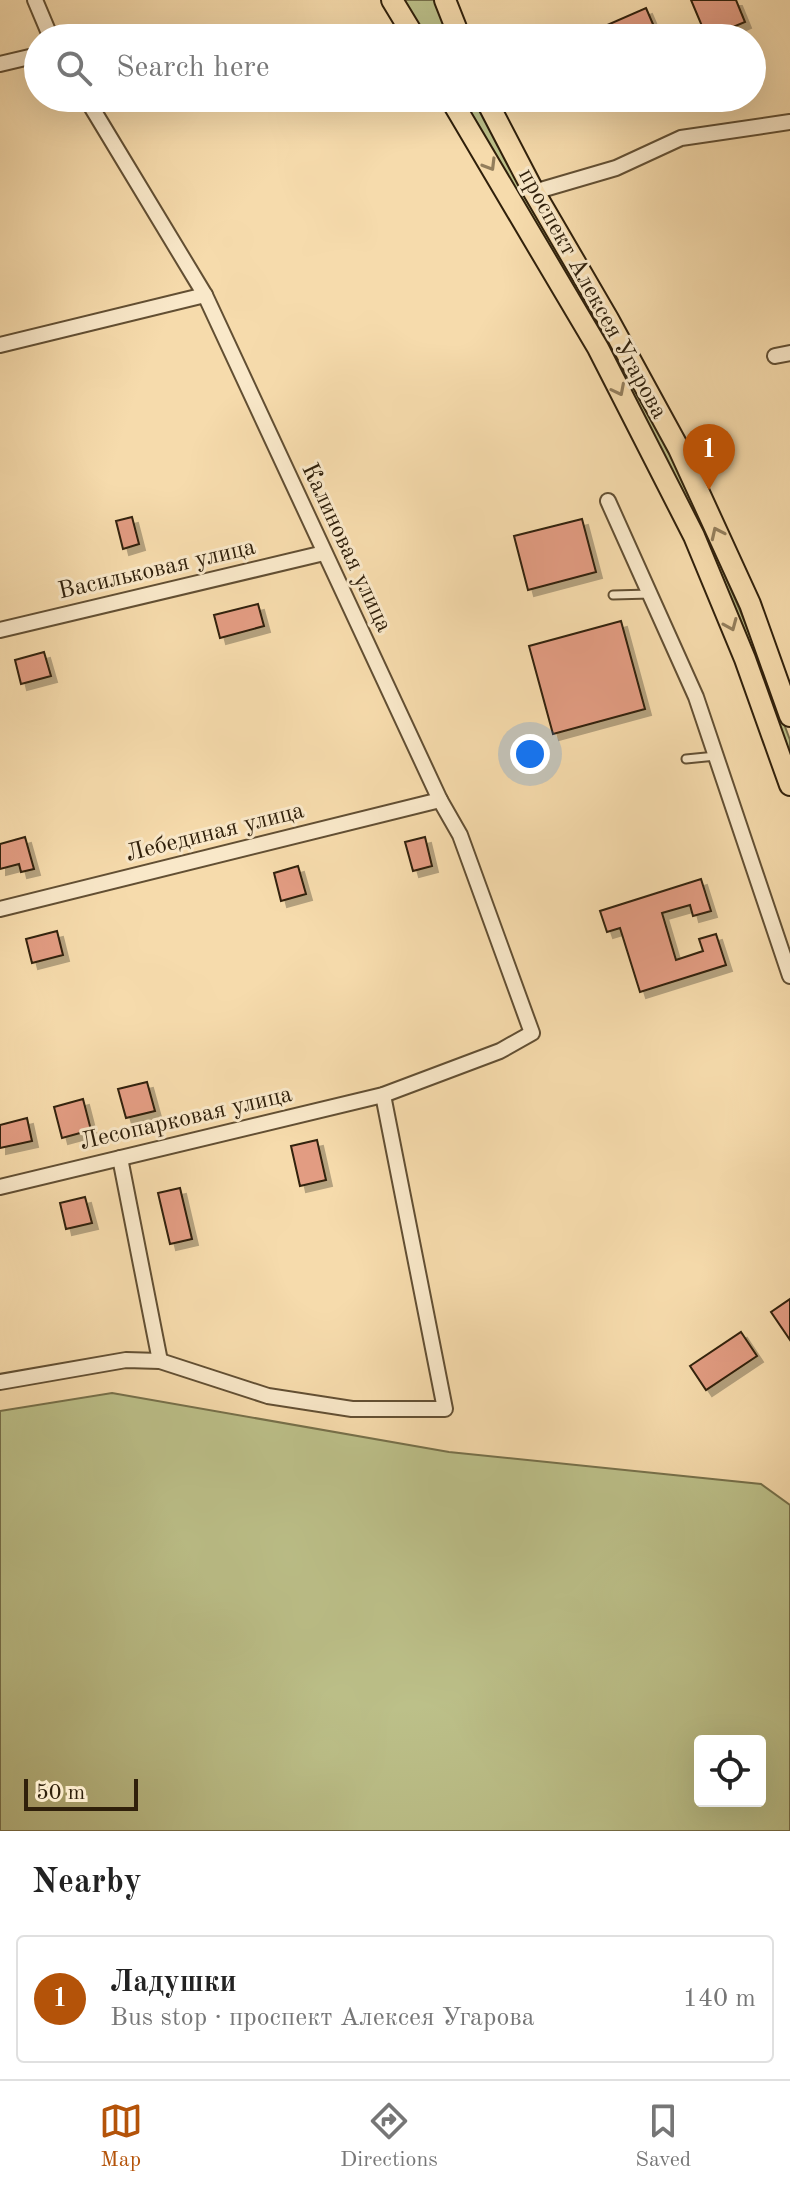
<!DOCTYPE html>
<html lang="en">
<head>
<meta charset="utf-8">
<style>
	body { margin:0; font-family:"Old Standard TT",serif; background:#f2f2f2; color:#222 }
	.controls { position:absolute; right:24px; bottom:24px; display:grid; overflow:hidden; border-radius:8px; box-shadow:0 8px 32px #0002 }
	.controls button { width:72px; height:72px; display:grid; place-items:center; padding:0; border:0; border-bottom:2px solid #e0e0e0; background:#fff; color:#222; font:40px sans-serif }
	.scale { position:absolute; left:24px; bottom:20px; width:114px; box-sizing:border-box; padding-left:8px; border:4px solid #30200b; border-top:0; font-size:22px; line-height:28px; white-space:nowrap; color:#30200b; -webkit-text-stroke:6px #f9e8c9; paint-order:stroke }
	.you { position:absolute; left:530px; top:754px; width:28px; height:28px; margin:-20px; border:6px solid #fff; border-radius:50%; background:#1a73e8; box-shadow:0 0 0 12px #1a73e833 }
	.badge { display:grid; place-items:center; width:52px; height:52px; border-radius:50%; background:#b45309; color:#fff; font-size:26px; font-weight:700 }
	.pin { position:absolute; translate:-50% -66px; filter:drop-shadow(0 2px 4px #0008) }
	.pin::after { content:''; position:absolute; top:42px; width:28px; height:24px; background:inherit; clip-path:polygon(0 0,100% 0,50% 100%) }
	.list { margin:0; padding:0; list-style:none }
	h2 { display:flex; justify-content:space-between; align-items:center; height:104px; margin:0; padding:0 32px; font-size:34px }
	h2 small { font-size:26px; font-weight:400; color:#767676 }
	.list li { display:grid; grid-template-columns:52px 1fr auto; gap:24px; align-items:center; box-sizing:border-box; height:128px; margin:0 16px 16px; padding:0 16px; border:2px solid #e0e0e0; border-radius:8px }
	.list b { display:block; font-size:30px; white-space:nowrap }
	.list p { margin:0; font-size:26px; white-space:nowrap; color:#767676 }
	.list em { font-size:26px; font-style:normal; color:#767676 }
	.icon { flex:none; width:44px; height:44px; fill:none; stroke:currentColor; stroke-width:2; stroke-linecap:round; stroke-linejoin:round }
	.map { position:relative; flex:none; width:790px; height:1831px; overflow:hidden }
	.search { position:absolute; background:#fff; box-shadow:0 8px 32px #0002; left:24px; right:24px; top:24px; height:88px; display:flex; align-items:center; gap:20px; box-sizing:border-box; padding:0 28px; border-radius:44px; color:#767676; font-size:30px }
	.sheet { height:248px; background:#fff }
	nav { display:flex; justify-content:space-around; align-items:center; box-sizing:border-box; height:112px; border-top:2px solid #e0e0e0; background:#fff; font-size:22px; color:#767676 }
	nav a { display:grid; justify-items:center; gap:4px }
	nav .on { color:#b45309 }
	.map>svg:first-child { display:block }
</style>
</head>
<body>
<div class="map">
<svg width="790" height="1831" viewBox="0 0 790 1831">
	<defs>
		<filter id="shadow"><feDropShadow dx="6" dy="6" stdDeviation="0" flood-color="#0004"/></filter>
	</defs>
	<rect width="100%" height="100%" fill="#f6dbac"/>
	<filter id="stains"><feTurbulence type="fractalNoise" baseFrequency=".0025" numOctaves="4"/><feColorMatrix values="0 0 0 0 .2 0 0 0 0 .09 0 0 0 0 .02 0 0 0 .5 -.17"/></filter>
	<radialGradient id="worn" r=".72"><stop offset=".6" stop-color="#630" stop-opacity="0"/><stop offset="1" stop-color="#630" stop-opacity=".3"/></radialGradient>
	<g fill="#bcc089" stroke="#76704a" stroke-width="2" fill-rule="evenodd">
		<path d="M 403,0 L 435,0 L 450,38 L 425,38 Z"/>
		<path d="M 460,98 L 476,98 L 515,177 L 607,333 L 688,490 L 754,643 L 790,740 L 790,763 L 759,677 Z"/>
		<path d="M 112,1393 L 449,1452 L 761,1484 L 790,1505 L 790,1831 L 0,1831 L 0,1411 ZM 760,1741 L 760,1801 L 700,1801 L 700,1741 Z"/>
	</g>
	<g fill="#e29c82" stroke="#30200b" stroke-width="2" filter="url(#shadow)">
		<path d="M 691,0 L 736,0 L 745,22 L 707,38 Z"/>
		<path d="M 646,8 L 659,38 L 602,38 L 598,29 Z"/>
		<path d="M 132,517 L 139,544 L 123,549 L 116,521 Z"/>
		<path d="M 582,519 L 596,572 L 528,590 L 514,536 Z"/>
		<path d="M 258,604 L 264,626 L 220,638 L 214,615 Z"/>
		<path d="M 621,621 L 645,709 L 553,734 L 529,646 Z"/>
		<path d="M 44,652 L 51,676 L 21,684 L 15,660 Z"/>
		<path d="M 25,837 L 34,869 L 21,872 L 19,864 L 0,869 L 0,844 Z"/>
		<path d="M 425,837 L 432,866 L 413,871 L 405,842 Z"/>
		<path d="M 298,866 L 306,894 L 281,901 L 274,873 Z"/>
		<path d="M 701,879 L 711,911 L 693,916 L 690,905 L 662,913 L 676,960 L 703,951 L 699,939 L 716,934 L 726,965 L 640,992 L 620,928 L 607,932 L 600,911 Z"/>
		<path d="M 57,931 L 63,955 L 32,963 L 26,939 Z"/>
		<path d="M 147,1082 L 155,1111 L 126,1118 L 118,1089 Z"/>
		<path d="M 83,1099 L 91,1130 L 62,1138 L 54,1107 Z"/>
		<path d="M 27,1118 L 32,1141 L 0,1148 L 0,1125 Z"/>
		<path d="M 317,1140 L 326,1180 L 300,1186 L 291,1146 Z"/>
		<path d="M 180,1188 L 192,1239 L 170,1244 L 158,1193 Z"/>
		<path d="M 85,1197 L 92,1223 L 66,1229 L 60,1203 Z"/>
		<path d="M 790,1299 L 790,1340 L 771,1312 Z"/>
		<path d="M 741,1332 L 757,1356 L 706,1390 L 690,1366 Z"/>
	</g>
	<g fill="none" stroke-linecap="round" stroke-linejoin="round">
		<g stroke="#624f33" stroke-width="11">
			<g id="service">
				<path d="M 613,595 L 650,594"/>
				<path d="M 686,759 L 716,756"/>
			</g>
		</g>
		<g stroke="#624f33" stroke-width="18">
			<g id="minor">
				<path d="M 35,0 L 51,38"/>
				<path d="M 0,64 L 38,55"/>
				<path d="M 534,192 L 616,168 L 681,138 L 790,122"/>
				<path d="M 0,345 L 205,295"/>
				<path d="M 775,356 L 790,353"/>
				<path d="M 608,501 L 696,697 L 790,976"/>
				<path d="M 0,630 L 324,553"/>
				<path d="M 0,909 L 440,800"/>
				<path d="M 120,1158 L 160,1361"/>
				<path d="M 0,1187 L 383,1095 L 500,1051 L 532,1033 L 460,835 L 440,800 L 205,295 L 86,98"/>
				<path d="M 0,1382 L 126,1360 L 160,1361 L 268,1396 L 352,1409 L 445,1409 L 383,1095"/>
			</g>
		</g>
		<g stroke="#30200b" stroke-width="24">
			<g id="primary">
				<path d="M 392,0 L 415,38"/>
				<path d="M 445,0 L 460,38"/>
				<path d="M 450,98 L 598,348 L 694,536 L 745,659 L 790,785"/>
				<path d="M 485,98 L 534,192 L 608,319 L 679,449 L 750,604 L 790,716"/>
			</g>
		</g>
		<use href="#service" stroke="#f9e8c9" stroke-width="7"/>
		<use href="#minor" stroke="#f9e8c9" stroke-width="14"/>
		<use href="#primary" stroke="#f6dbac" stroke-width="20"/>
	</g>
	<defs><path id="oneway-chevron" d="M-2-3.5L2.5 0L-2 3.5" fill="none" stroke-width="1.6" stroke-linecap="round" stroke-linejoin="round" transform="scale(2)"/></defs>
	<g stroke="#937e5c">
		<use href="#oneway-chevron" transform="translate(490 165) rotate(59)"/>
		<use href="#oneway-chevron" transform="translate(619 390) rotate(63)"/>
		<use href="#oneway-chevron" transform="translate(717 533) rotate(-115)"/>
		<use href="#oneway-chevron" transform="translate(731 625) rotate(67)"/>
	</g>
	<g text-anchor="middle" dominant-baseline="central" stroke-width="6" stroke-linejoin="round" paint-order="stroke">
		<g font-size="24" fill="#30200b" stroke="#f9e8c9">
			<text transform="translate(592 294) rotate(61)">проспект Алексея Угарова</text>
			<text transform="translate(346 548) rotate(65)">Калиновая улица</text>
			<text transform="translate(157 570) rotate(-13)">Васильковая улица</text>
			<text transform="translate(215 833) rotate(-14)">Лебединая улица</text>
			<text transform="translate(186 1119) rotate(-13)">Лесопарковая улица</text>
		</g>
	</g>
	<rect width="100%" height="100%" filter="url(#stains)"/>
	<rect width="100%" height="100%" fill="url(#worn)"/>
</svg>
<div class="controls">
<button><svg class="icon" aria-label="locate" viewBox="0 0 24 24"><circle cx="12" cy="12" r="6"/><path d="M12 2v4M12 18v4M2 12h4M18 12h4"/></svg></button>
</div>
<div class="scale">50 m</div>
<div class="you"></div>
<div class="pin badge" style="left:709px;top:490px">1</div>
<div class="search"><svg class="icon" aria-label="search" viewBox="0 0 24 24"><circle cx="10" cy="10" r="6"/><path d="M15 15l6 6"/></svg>Search here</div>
</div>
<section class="sheet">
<h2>Nearby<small></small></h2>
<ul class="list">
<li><span class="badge">1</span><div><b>Ладушки</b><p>Bus stop · проспект Алексея Угарова</p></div><em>140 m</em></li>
</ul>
</section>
<nav>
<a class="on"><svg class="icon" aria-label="map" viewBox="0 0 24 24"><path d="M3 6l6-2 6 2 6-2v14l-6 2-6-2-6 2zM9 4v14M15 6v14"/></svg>Map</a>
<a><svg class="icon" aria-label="directions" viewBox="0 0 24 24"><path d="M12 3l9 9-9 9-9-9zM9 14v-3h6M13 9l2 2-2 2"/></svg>Directions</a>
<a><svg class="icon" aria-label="saved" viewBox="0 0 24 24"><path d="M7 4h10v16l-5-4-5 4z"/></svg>Saved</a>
</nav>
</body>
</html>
